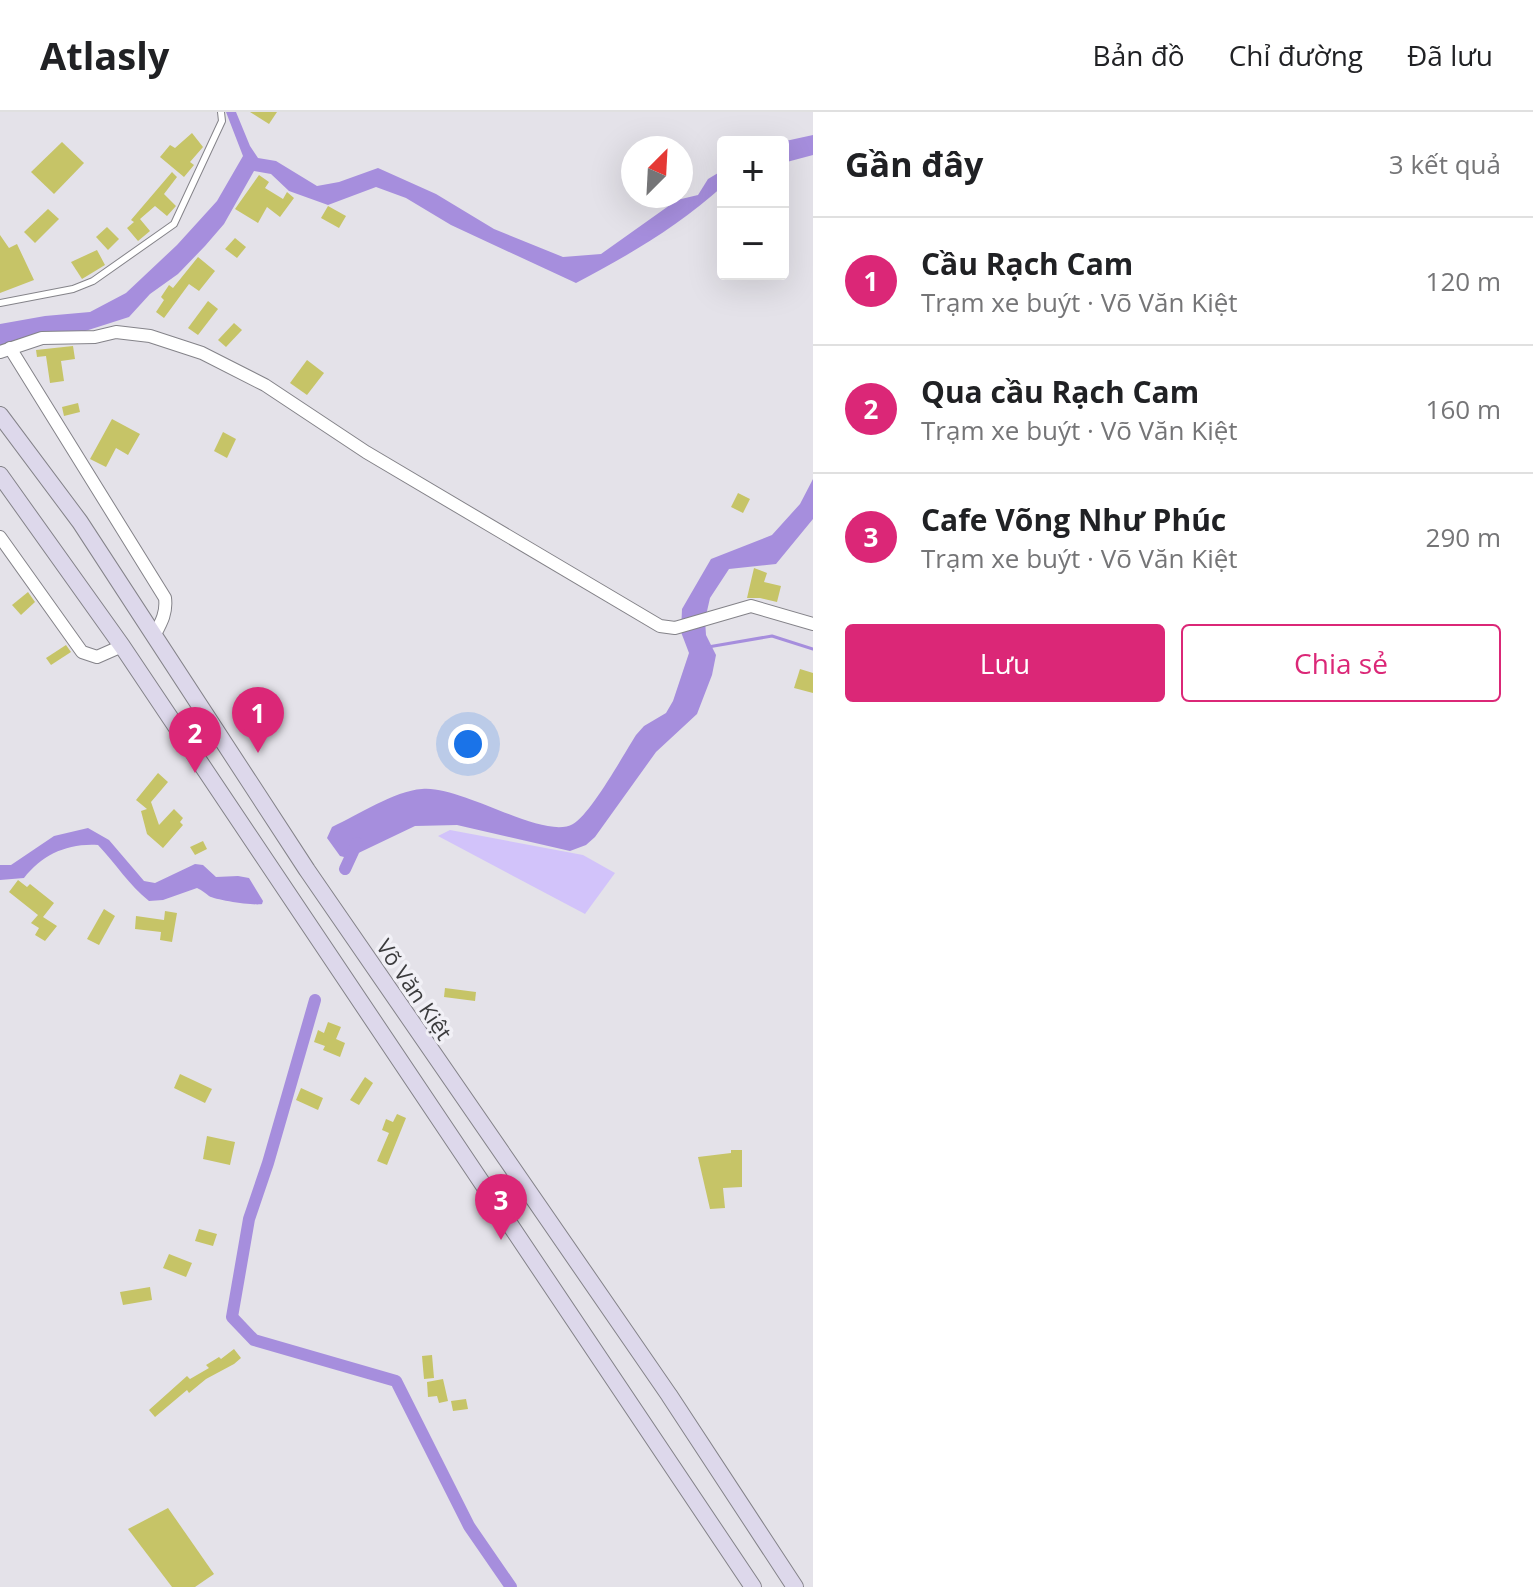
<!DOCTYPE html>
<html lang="vi">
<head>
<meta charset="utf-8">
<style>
	body { margin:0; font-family:"Open Sans",sans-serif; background:#f6f6f6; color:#202124 }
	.controls { position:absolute; right:24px; top:24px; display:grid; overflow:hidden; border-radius:8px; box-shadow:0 8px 32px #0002 }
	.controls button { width:72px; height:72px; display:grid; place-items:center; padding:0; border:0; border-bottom:2px solid #e0e0e0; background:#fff; color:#202124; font:40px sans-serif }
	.compass { position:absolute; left:621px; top:24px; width:72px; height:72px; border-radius:50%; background:#fff; box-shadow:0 8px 32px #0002; rotate:24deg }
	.you { position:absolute; left:468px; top:632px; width:28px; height:28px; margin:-20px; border:6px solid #fff; border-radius:50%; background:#1a73e8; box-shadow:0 0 0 12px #1a73e833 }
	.badge { display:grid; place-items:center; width:52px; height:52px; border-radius:50%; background:#db2777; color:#fff; font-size:26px; font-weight:700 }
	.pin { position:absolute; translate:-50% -66px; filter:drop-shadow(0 2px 4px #0008) }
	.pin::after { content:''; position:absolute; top:42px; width:28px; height:24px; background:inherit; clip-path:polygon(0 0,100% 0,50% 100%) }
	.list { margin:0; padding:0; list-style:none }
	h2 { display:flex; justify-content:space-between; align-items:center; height:104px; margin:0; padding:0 32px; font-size:34px }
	h2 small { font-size:26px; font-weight:400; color:#757577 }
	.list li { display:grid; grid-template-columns:52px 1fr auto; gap:24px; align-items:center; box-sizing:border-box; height:128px; padding:0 32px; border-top:2px solid #e0e0e0 }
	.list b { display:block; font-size:30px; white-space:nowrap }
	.list p { margin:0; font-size:26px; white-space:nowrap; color:#757577 }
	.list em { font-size:26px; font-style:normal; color:#757577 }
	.actions { display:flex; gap:16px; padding:24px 32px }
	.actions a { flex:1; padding:18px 0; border:2px solid #db2777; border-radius:8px; text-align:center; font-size:28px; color:#db2777 }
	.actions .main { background:#db2777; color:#fff }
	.map { position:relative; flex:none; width:813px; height:1475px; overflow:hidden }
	header { display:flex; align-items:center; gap:48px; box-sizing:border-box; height:112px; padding:0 40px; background:#fff; border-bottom:2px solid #e0e0e0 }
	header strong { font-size:38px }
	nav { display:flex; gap:44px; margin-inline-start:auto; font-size:28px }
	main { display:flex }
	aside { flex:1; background:#fff }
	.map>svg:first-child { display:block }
</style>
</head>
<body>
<header>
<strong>Atlasly</strong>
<nav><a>Bản đồ</a><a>Chỉ đường</a><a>Đã lưu</a></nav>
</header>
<main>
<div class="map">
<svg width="813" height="1475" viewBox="0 0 813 1475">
	<rect width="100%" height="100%" fill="#e4e2e9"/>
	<path fill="#d2c3fa" d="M 450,718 L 583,743 L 615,761 L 585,802 L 438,724 Z"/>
	<g fill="#a68edd">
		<path d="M 226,0 L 236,0 L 250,34 L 258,46 L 276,49 L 317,74 L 339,70 L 378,56 L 436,82 L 494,117 L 563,145 L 601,142 L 677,88 L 698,83 L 708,67 L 723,58 L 723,74 C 677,115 631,142 576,171 L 451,113 L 406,86 L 376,75 L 328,93 L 289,79 L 271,62 L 254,59 L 224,112 L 205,134 L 178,162 L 150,182 L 129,205 L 79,221 L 0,237 L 0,212 L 45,204 L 90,200 L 126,181 L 177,133 L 217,89 L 243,44 Z"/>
		<path d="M 813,23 L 813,43 L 783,51 L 783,30 L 781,30 Z"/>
		<path d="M 813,367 L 813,407 L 776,452 L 729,457 L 710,486 L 705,508 L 706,523 L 716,543 L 712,563 L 697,602 L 656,640 L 595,725 L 586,733 L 570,739 L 457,713 L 415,714 L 348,746 L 340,744 L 327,726 L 332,715 C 358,703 394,679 422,677 C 462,673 544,729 573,712 C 590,703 624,642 636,623 L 644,614 L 666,601 L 673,589 L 689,541 L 681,520 L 682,497 L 711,447 L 772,423 L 800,392 Z"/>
		<path d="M 88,716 L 109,728 L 144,769 L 155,771 L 195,752 L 203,753 L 216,765 L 238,764 L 249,766 L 263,789 L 262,792 C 255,794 215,788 209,784 C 205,781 202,778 197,776 L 163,788 L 149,789 C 129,773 116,752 98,733 C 67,731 42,743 24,766 L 0,768 L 0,753 L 11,753 L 54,724 Z"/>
	</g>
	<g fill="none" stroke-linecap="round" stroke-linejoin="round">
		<path stroke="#a68edd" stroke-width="3" d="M 708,535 L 772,524 L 813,537"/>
		<g stroke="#a68edd" stroke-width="12">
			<path d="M 345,757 L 357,731"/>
			<path d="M 315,888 L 268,1051 L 249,1107 L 232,1205 L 254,1228 L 396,1269 L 469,1414 L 511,1475"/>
		</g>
	</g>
	<g fill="#c6c467">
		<path d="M 250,0 L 277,0 L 269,12 Z"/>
		<path d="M 192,21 L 203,35 L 190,50 L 194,53 L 184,65 L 160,45 L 170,33 L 175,36 Z"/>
		<path d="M 62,30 L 84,51 L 54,82 L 31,60 Z"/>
		<path d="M 172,60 L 177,65 L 164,82 L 176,94 L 167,104 L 155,94 L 140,107 L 150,119 L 138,129 L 127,116 L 134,110 L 131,108 Z"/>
		<path d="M 259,63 L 269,70 L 265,76 L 283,87 L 287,80 L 294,86 L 280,105 L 267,95 L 258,111 L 235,97 Z"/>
		<path d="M 328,94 L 346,104 L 339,116 L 321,106 Z"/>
		<path d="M 48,97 L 59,107 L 35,131 L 24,120 Z"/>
		<path d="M 107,115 L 119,127 L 108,138 L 96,125 Z"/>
		<path d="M 0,123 L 9,136 L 17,132 L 34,168 L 0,181 Z"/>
		<path d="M 235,126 L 246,135 L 237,146 L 225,137 Z"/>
		<path d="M 97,138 L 105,153 L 82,167 L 71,150 Z"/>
		<path d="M 198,145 L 215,159 L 199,179 L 189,172 L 164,206 L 156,200 L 164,188 L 161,185 L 169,173 L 173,176 Z"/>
		<path d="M 208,189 L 218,197 L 198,223 L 188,216 Z"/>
		<path d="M 234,211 L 242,218 L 226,235 L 218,228 Z"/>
		<path d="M 73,234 L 75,247 L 61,249 L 64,269 L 50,271 L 46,244 L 37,245 L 36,238 Z"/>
		<path d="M 307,248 L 324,261 L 307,283 L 290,271 Z"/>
		<path d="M 78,291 L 80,300 L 64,304 L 62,295 Z"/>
		<path d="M 112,307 L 140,322 L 128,343 L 116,336 L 106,355 L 90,347 Z"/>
		<path d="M 223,320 L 236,327 L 227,346 L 214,339 Z"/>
		<path d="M 738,381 L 750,387 L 743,401 L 731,395 Z"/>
		<path d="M 754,456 L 767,461 L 764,470 L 781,474 L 777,490 L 760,486 L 747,486 Z"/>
		<path d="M 28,480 L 35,490 L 21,503 L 12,493 Z"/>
		<path d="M 66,533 L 71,540 L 51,553 L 46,546 Z"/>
		<path d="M 800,557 L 813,561 L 813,581 L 794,576 Z"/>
		<path d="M 158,661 L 168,670 L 151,690 L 159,713 L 174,697 L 183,706 L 180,710 L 183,713 L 163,736 L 147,722 L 141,699 L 147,697 L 136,688 Z"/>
		<path d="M 203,729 L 207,737 L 195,743 L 190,735 Z"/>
		<path d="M 18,768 L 27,775 L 30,772 L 54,791 L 43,805 L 57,814 L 45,829 L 35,823 L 39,816 L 31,811 L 38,803 L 9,780 Z"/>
		<path d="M 104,797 L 115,804 L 99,833 L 87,827 Z"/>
		<path d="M 165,799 L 177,801 L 172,830 L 160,828 L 161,820 L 135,817 L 136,804 L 164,808 Z"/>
		<path d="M 445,876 L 476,880 L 475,889 L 444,885 Z"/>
		<path d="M 328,910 L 341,915 L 336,927 L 345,931 L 340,945 L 323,938 L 325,934 L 314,930 L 318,918 L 324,921 Z"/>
		<path d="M 180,962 L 212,977 L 205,991 L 174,976 Z"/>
		<path d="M 365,965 L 373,971 L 359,993 L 350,988 Z"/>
		<path d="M 301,976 L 323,986 L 318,998 L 296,988 Z"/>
		<path d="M 397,1002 L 406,1006 L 387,1053 L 377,1049 L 389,1021 L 382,1018 L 386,1007 L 393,1010 Z"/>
		<path d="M 207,1024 L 235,1030 L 230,1053 L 203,1047 Z"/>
		<path d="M 731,1038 L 742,1038 L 742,1075 L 723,1076 L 725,1096 L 710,1097 L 698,1045 L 731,1041 Z"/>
		<path d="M 199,1117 L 217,1122 L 213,1134 L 195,1129 Z"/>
		<path d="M 169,1142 L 192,1151 L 186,1165 L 163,1156 Z"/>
		<path d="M 150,1175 L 152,1188 L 123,1193 L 120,1180 Z"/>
		<path d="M 234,1237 L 241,1246 L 234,1252 L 206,1267 L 189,1281 L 187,1278 L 155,1305 L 149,1298 L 187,1264 L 190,1267 L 209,1256 L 206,1253 L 219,1245 L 221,1247 Z"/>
		<path d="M 432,1243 L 434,1266 L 424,1267 L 422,1244 Z"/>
		<path d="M 443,1267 L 448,1289 L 439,1291 L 437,1284 L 428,1285 L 427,1270 Z"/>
		<path d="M 466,1287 L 468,1297 L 453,1299 L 451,1289 Z"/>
		<path d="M 168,1396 L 214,1462 L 195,1475 L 172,1475 L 128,1417 Z"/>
	</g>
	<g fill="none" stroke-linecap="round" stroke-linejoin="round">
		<g stroke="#848389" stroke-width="8">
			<path id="service" d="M 0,191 L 73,177 L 93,169 L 174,112 L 222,9 L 221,0"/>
		</g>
		<g stroke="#848389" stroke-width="14">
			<g id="minor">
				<path d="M 10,236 L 165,486 C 167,501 161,511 154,524"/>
				<path d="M 0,240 L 42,226 L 95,225 L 116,220 L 150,224 L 202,241 L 265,273 L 366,340 L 660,514 L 675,516 L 751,494 L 813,512"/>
				<path d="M 0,425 L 82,540 L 97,545 L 122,534"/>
			</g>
		</g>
		<g stroke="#848389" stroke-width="18">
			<g id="secondary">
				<path d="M 0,303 L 80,410 L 307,758 L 669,1283 L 795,1475"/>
				<path d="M 0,363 L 122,534 L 753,1475"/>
			</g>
		</g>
		<use href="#service" stroke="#fff" stroke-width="6"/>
		<use href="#minor" stroke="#fff" stroke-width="12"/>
		<use href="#secondary" stroke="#ddd8eb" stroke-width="16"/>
	</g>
	<g text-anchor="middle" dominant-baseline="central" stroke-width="7" stroke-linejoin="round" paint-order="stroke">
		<g font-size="22" fill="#3b3b3d" stroke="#f1f0f6">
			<text transform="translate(415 877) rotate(56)">Võ Văn Kiệt</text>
		</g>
	</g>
</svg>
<div class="controls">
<button>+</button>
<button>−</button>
</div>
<svg class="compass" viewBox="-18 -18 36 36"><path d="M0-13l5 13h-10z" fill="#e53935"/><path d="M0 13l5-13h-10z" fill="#757577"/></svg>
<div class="you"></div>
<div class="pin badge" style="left:258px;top:641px">1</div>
<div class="pin badge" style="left:195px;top:661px">2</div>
<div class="pin badge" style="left:501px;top:1128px">3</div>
</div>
<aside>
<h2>Gần đây<small>3 kết quả</small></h2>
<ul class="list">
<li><span class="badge">1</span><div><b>Cầu Rạch Cam</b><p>Trạm xe buýt · Võ Văn Kiệt</p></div><em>120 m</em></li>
<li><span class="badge">2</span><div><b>Qua cầu Rạch Cam</b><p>Trạm xe buýt · Võ Văn Kiệt</p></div><em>160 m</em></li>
<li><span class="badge">3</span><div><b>Cafe Võng Như Phúc</b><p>Trạm xe buýt · Võ Văn Kiệt</p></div><em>290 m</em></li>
</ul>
<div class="actions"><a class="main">Lưu</a><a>Chia sẻ</a></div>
</aside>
</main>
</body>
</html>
